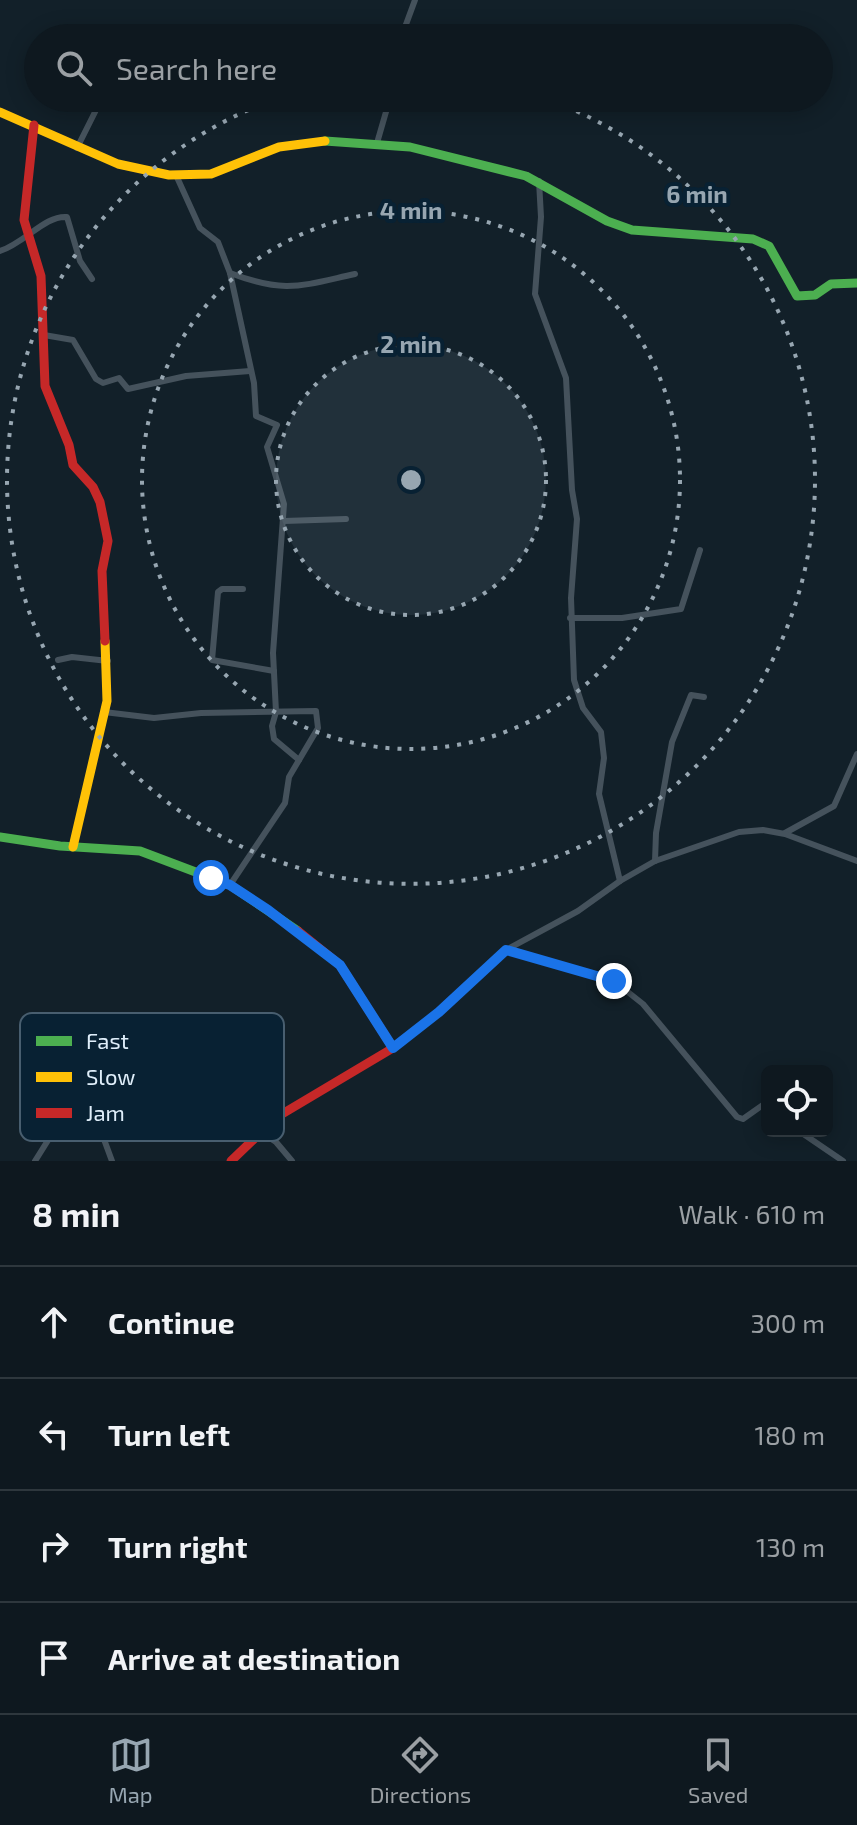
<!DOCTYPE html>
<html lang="en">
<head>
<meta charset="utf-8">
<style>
	body { margin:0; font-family:"Exo 2",sans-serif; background:#172128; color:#f1f3f6 }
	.controls { position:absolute; right:24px; bottom:24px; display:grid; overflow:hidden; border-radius:12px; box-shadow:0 4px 20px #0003 }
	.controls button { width:72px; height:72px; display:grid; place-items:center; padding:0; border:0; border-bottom:2px solid #2e373d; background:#0e181f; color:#f1f3f6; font:40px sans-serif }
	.stop { position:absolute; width:24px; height:24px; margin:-18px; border:6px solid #1a73e8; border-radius:50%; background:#fff }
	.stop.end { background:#1a73e8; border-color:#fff; box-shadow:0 2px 8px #0008 }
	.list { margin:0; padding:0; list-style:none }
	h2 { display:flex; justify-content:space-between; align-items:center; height:104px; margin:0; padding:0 32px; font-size:34px }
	h2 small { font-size:26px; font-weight:400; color:#9ba0a4 }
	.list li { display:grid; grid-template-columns:52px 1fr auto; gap:24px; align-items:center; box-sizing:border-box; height:112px; padding:0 32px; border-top:2px solid #2e373d }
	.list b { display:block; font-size:30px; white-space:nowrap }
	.list em { font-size:26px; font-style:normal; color:#9ba0a4 }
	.icon { flex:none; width:44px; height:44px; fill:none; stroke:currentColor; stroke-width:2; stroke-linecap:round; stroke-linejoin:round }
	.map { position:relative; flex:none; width:857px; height:1161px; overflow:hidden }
	.search { position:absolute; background:#0e181f; box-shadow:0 4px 20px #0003; left:24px; right:24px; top:24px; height:88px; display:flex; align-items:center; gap:20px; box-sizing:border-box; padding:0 28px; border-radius:44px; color:#9ba0a4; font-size:30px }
	.sheet { height:552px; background:#0e181f }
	nav { display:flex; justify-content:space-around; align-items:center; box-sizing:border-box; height:112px; border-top:2px solid #2e373d; background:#0e181f; font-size:22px; color:#9ba0a4 }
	nav a { display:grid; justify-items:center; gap:4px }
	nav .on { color:#97a6b1 }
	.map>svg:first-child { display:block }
</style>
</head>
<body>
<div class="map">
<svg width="857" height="1161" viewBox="0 0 857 1161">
	<rect width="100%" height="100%" fill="#122029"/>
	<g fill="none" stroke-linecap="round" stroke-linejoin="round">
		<g stroke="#45525c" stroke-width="6">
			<path d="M 401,38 L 415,0"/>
			<path d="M 377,143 L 390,98"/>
			<path d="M 77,148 L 102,98"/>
			<path d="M 176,175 L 200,228 L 218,242 L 230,273 L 254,383 L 256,416 L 277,425 L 267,447 L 284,504 L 273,653 L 276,712 L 272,726 L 274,739 L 299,760"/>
			<path d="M 539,181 L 541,217 L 535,294 L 566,378 L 572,490 L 577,519 L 571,598 L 574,680 L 583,708 L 601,732 L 604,758 L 599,794 L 620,881"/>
			<path d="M 0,251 C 25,243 45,215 67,217 L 80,261 L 92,279"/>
			<path d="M 230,273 C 285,294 300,286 355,274"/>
			<path d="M 44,335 L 73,340 L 96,379 L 103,383 L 119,378 L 128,389 L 186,376 L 250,371"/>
			<path d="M 284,521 L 346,519"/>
			<path d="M 243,589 L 222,589 L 218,592 L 212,660 L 274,671"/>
			<path d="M 570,618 L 622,618 L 681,609 L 700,550"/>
			<path d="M 58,660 L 72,657 L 108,661"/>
			<path d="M 104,712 L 154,718 L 201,713 L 316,711 L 318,728 L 289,777 L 285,803 L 230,885"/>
			<path d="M 785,833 L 834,806 L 857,754"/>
			<path d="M 655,861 L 656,833 L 672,742 L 691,695 L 704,697"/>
			<path d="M 506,950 L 614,981 L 643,1004 L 737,1117 L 743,1119 L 767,1102"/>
			<path d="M 393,1048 L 439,1012 L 506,950 L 578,911 L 620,881 L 655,861 L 739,832 L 763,830 L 785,834 L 857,861"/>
			<path d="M 799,1131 L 843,1161"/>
			<path d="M 261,1132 L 276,1142 L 292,1161"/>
			<path d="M 35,1161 L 77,1094 L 95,1115 L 112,1161"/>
		</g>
		<g stroke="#4caf50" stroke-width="9">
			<path d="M 325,141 L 410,147 L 526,176 L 607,221 L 632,230 L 753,239 L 769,246 L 797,296 L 815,295 L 831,284 L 857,283"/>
			<path d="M 0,837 L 60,846 L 140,851 L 230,885 L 298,931"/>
		</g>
		<g stroke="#ffc107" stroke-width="9">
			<path d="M 0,112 L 118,164 L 169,175 L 211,174 L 279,147 L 325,141"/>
			<path d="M 73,847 L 107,701 L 105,641"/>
		</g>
		<g stroke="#c62828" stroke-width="9">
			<path d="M 34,125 L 24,220 L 41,276 L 45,386 L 69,445 L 73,465 L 93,487 L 100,502 L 108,541 L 102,571 L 105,641"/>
			<path d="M 231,1161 L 277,1117 L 393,1048 L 340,965 L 298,931"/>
		</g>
	</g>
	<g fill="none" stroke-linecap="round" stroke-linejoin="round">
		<path stroke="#1a73e8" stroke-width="10" d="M 211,878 L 230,885 L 268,910 L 340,965 L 393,1048 L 439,1012 L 506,950 L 614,981"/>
	</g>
	<circle cx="411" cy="480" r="135" fill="#97a6b1" fill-opacity=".12"/>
	<g fill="none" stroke="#97a6b1" stroke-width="4" stroke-dasharray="4 8">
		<circle cx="411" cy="480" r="135"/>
		<circle cx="411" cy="480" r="269"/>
		<path d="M543 98A404 404 0 1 1 279 98"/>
	</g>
	<rect x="20" y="1013" width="264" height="128" rx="12" fill="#082133" stroke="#485e6f" stroke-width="2"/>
	<rect x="36" y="1036" width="36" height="10" fill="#4caf50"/>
	<rect x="36" y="1072" width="36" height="10" fill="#ffc107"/>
	<rect x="36" y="1108" width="36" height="10" fill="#c62828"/>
	<g font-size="22" fill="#dfeefa">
		<text x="86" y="1049">Fast</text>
		<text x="86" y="1085">Slow</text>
		<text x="86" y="1121">Jam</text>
	</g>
	<circle cx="411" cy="480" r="12" fill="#97a6b1" stroke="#082133" stroke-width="4"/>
	<g font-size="24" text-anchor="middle" font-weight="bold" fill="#97a6b1" stroke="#082133" stroke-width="8" stroke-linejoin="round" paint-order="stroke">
		<text x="697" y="203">6 min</text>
		<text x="411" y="219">4 min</text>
		<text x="411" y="353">2 min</text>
	</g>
</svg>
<div class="controls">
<button><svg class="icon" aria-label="locate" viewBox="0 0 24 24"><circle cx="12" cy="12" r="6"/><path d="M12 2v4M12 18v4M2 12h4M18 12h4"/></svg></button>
</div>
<div class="stop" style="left:211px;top:878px"></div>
<div class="stop end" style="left:614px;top:981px"></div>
<div class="search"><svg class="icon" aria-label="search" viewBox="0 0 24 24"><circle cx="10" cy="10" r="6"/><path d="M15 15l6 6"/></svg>Search here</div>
</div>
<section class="sheet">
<h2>8 min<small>Walk · 610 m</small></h2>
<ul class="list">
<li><svg class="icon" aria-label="ahead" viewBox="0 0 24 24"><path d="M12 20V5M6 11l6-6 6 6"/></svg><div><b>Continue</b></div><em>300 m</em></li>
<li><svg class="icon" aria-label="left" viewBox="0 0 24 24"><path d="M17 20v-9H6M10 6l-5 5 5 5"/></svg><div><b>Turn left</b></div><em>180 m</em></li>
<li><svg class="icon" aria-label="right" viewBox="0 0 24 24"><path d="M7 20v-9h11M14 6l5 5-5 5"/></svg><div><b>Turn right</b></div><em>130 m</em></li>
<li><svg class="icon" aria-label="arrive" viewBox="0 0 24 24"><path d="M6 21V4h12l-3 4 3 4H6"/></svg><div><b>Arrive at destination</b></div></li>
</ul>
</section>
<nav>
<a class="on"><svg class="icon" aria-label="map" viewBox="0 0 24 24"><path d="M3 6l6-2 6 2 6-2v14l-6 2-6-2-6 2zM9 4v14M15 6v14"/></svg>Map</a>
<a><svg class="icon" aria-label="directions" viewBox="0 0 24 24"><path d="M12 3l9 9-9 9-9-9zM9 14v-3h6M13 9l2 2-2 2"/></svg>Directions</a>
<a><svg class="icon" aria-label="saved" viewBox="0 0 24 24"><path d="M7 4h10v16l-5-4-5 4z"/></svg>Saved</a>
</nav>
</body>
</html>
